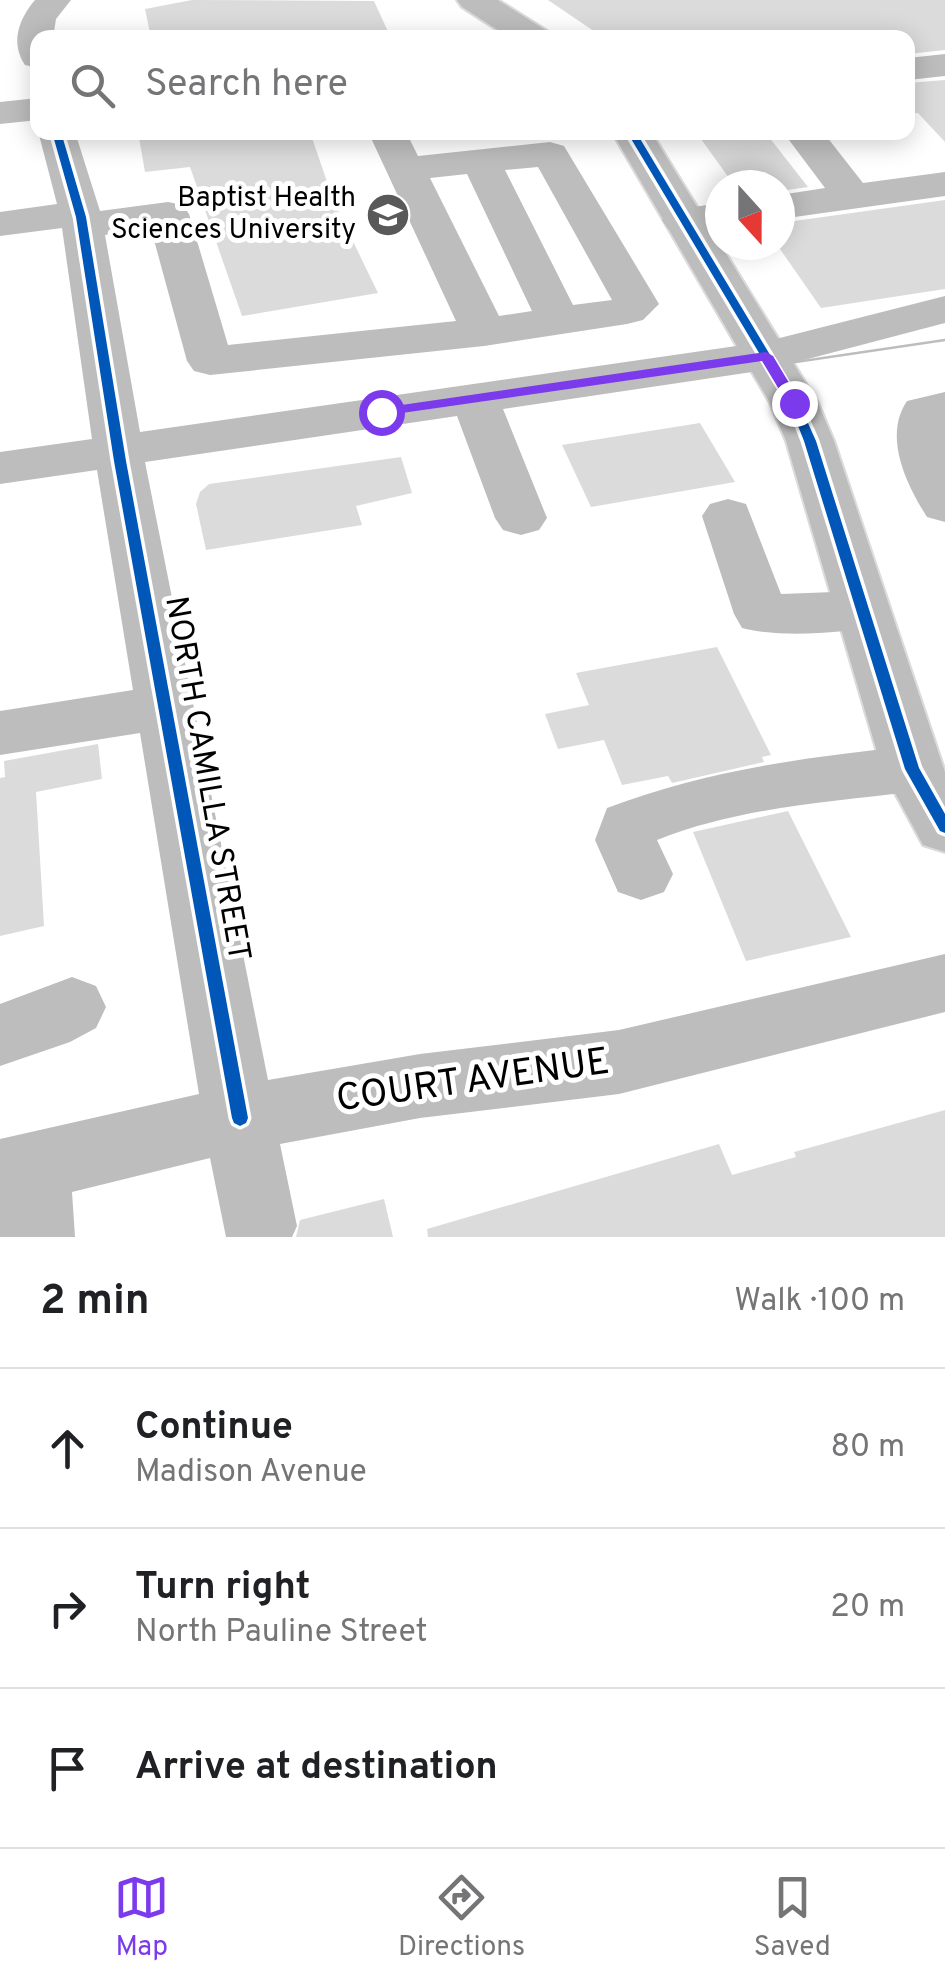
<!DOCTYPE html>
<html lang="en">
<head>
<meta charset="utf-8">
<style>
	body { margin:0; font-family:Overpass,sans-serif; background:#f2f2f2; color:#202124 }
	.compass { position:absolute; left:705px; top:170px; width:90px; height:90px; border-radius:50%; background:#fff; box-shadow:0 5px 25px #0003; rotate:159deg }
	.stop { position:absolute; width:30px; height:30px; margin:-22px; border:8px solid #7c3aed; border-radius:50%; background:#fff }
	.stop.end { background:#7c3aed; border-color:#fff; box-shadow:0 2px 10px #0008 }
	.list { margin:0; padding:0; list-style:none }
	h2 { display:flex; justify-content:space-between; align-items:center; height:130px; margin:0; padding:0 40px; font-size:42px }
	h2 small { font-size:32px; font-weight:400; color:#757577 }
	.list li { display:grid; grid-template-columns:65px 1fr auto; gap:30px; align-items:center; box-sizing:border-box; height:160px; padding:0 40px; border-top:2px solid #e0e0e0 }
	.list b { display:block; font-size:38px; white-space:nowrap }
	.list p { margin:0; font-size:32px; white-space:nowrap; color:#757577 }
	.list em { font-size:32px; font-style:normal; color:#757577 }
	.icon { flex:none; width:55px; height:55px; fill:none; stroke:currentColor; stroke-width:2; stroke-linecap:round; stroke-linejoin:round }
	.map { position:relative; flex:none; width:945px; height:1237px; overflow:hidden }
	.search { position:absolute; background:#fff; box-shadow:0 5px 25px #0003; left:30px; right:30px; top:30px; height:110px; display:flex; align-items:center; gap:25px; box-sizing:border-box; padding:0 35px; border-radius:20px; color:#757577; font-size:38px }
	.sheet { height:610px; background:#fff }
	nav { display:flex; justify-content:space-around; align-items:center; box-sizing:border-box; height:140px; border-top:2px solid #e0e0e0; background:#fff; font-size:28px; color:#757577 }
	nav a { display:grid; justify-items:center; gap:5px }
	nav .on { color:#7c3aed }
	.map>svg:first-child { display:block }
</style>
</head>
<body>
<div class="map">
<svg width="945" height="1237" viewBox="0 0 945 1237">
	<rect width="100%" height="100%" fill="#fff"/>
	<g fill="#dbdbdb">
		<path d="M 192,0 L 374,1 L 391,38 L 151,38 L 145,9 Z"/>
		<path d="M 548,0 L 945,0 L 945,50 L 908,54 L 908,38 L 604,38 Z"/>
		<path d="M 945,80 L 945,142 L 918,113 L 908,114 L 908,83 Z"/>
		<path d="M 138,132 L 310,132 L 334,202 L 378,293 L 242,316 L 190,167 L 145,172 Z"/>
		<path d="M 696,132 L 765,132 L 808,187 L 780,191 L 780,185 L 734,185 Z"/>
		<path d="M 945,200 L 945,289 L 821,308 L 780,249 L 780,223 Z"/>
		<path d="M 700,423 L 735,482 L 591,507 L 562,445 Z"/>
		<path d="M 401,457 L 412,493 L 356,506 L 362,525 L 206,550 L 196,504 L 200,492 L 209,484 Z"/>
		<path d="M 717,647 L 771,755 L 762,757 L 764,762 L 672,783 L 668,776 L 622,785 L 604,740 L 558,749 L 545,714 L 589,705 L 576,673 Z"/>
		<path d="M 98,744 L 102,779 L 36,792 L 44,926 L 0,936 L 0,778 L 5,777 L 4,761 Z"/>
		<path d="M 788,811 L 851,937 L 746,961 L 693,832 Z"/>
		<path d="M 945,1110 L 945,1237 L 428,1237 L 427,1229 L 719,1144 L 732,1175 L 796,1157 L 794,1152 Z"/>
		<path d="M 384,1199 L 393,1237 L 296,1237 L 300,1220 Z"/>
	</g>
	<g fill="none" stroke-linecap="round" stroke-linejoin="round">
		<g stroke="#dbdbdb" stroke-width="4">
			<g id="major">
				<path d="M 457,0 L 498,0 L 547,31 L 552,38 L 510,38 L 462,7 Z"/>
				<path d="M 612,132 L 651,132 L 818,403 L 834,441 L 945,772 L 945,852 L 923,845 L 882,769 L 786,441 L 770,403 Z"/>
			</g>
		</g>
		<g fill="#bdbdbd" fill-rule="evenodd">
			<path d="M 35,0 L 71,0 L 56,19 L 53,38 L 38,38 L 38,68 L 25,65 C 10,42 19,19 35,0 Z"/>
			<path d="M 945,54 L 945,76 L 908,80 L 908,58 Z"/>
			<path d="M 38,98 L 38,120 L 0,124 L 0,102 Z"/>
			<path d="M 38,131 L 75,132 L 100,211 L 168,202 L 183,205 L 189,214 L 228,345 L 456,321 L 371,138 L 373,132 L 411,132 L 409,138 L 418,156 L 550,142 L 564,146 L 659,304 L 643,320 L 627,324 L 484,346 L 210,375 L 194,371 L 187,361 L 151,229 L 105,235 L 140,432 L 764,342 L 945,296 L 945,323 L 766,370 L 503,409 L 547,518 L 539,530 L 521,535 L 503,530 L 495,518 L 457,416 L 145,462 L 268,1080 L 420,1054 L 619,1030 L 945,954 L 945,1012 L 619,1094 L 420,1118 L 280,1144 L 297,1226 L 292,1237 L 226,1237 L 210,1158 L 72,1192 L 75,1237 L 0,1237 L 0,1139 L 199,1094 L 140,733 L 0,755 L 0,711 L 133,690 L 97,470 L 0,484 L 0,452 L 92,439 L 62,228 L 0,236 L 0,212 L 57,204 ZM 538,167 L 612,300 L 573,305 L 505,170 ZM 467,174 L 532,311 L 499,316 L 430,178 Z"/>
			<path d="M 783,132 L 823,132 L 863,183 L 945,172 L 945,196 L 780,219 L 780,195 L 825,188 Z"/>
			<path d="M 720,203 L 720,227 L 683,232 L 668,229 L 662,220 L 668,211 Z"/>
			<path d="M 945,392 L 945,522 L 927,517 C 906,484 883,436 907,401 Z"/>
			<path d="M 728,499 L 746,504 L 781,594 L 861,591 L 880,596 L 888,610 L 880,624 C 844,634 778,638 742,628 L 734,614 L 702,516 L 710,504 Z"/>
			<path d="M 912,746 L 933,753 L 942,769 L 933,785 L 912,792 C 826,802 738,808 657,840 L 673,874 L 664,892 L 641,900 L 618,892 L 595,840 L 607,808 C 707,770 807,757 912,746 Z"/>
			<path d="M 72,977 L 96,986 L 106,1007 L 96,1028 L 70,1042 L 0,1066 L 0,1004 Z"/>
		</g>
		<use href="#major" fill="#bdbdbd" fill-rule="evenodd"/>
		<g stroke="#bdbdbd" stroke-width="2.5">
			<path d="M 0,457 L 945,319"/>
			<path d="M 0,480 L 945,340"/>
		</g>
		<g stroke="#fff" stroke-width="7">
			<g id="cycleway">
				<path d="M 52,132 L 61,132 L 86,217 L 126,461 L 248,1118 L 246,1123 L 240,1126 L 234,1123 L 232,1118 L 114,461 L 76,217 Z"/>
				<path d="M 627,132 L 636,132 L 799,403 L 816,441 L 919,768 L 945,814 L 945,833 L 940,831 L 905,769 L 804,441 L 789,403 Z"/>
			</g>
		</g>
		<use href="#cycleway" fill="#0057b8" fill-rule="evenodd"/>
	</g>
	<path fill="#7c3aed" d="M 766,352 L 773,356 L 801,403 L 799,406 L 789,406 L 762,361 L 381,416 L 374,412 L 381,408 Z"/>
	<defs>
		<g id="university-disc" transform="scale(2.25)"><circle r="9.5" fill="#595959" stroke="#fff"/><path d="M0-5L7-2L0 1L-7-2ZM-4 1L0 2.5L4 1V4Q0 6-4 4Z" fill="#fff"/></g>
	</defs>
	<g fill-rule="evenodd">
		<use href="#university-disc" x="388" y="215"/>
	</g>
	<g text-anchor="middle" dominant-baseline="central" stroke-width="10" stroke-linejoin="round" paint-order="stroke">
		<g font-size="28" fill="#000" stroke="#fff" text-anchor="end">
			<text x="356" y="199">Baptist Health<tspan x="356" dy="32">Sciences University</tspan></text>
		</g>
		<g font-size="32" fill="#000" stroke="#fff">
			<text transform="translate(206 779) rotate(80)">NORTH CAMILLA STREET</text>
		</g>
		<g font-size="38" fill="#000" stroke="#fff">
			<text transform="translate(473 1082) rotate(-8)">COURT AVENUE</text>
		</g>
	</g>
</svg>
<svg class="compass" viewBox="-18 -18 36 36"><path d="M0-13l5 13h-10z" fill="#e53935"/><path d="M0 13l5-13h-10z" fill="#757577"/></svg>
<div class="stop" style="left:381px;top:412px"></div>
<div class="stop end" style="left:794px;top:403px"></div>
<div class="search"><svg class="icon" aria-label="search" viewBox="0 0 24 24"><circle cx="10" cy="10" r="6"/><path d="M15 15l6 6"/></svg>Search here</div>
</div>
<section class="sheet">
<h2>2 min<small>Walk · 100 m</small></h2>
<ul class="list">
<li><svg class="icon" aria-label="ahead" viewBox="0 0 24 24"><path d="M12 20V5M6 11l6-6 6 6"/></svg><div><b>Continue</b><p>Madison Avenue</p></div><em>80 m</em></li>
<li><svg class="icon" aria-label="right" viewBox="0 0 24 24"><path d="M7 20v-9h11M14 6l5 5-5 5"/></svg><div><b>Turn right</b><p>North Pauline Street</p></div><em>20 m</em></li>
<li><svg class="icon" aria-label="arrive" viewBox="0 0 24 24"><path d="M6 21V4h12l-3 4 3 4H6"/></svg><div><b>Arrive at destination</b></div></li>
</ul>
</section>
<nav>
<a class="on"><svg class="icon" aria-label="map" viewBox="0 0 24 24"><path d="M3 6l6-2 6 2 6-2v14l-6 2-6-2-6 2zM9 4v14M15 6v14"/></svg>Map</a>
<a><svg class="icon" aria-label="directions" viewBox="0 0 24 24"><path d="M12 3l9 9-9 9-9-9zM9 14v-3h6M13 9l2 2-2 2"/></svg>Directions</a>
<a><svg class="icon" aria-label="saved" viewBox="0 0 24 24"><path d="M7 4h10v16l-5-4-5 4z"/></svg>Saved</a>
</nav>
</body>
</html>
